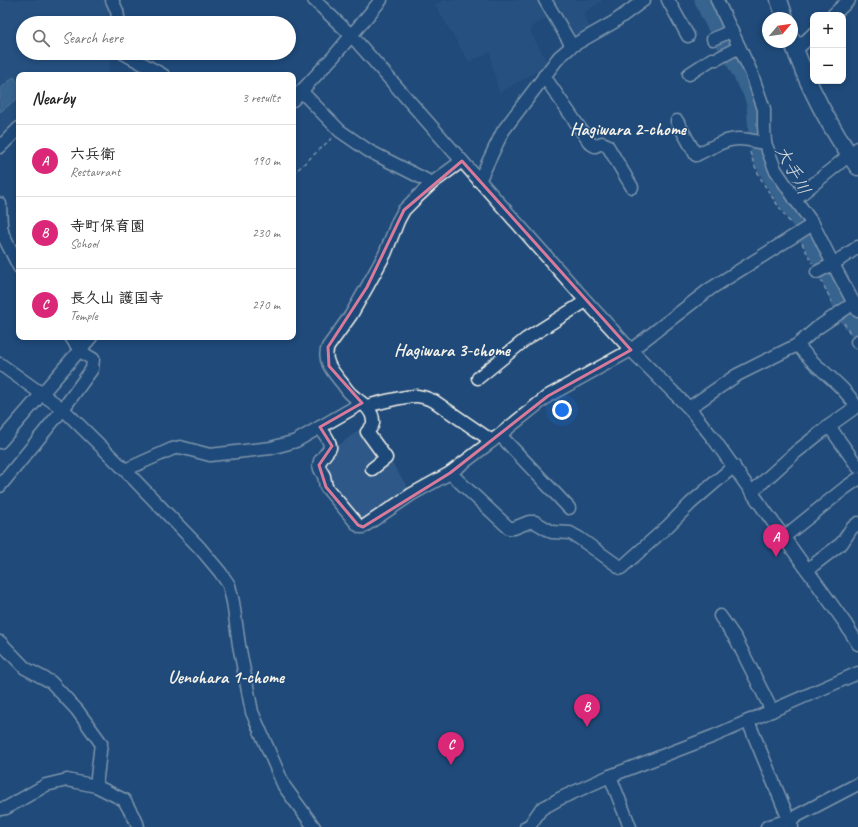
<!DOCTYPE html>
<html lang="en">
<head>
<meta charset="utf-8">
<style>
	body { margin:0; font-family:Caveat,"Klee One",sans-serif; background:#f2f2f2; color:#222 }
	.controls { position:absolute; right:12px; top:12px; display:grid; overflow:hidden; border-radius:8px; box-shadow:0 2px 6px #0003 }
	.controls button { width:36px; height:36px; display:grid; place-items:center; padding:0; border:0; border-bottom:1px solid #e0e0e0; background:#fff; color:#222; font:20px sans-serif }
	.compass { position:absolute; left:762px; top:12px; width:36px; height:36px; border-radius:50%; background:#fff; box-shadow:0 2px 6px #0003; rotate:61deg }
	.you { position:absolute; left:562px; top:410px; width:14px; height:14px; margin:-10px; border:3px solid #fff; border-radius:50%; background:#1a73e8; box-shadow:0 0 0 6px #1a73e833 }
	.badge { display:grid; place-items:center; width:26px; height:26px; border-radius:50%; background:#db2777; color:#fff; font-size:13px; font-weight:700 }
	.pin { position:absolute; translate:-50% -33px; filter:drop-shadow(0 1px 2px #0008) }
	.pin::after { content:''; position:absolute; top:21px; width:14px; height:12px; background:inherit; clip-path:polygon(0 0,100% 0,50% 100%) }
	.list { margin:0; padding:0; list-style:none }
	h2 { display:flex; justify-content:space-between; align-items:center; height:52px; margin:0; padding:0 16px; font-size:17px }
	h2 small { font-size:13px; font-weight:400; color:#767676 }
	.list li { display:grid; grid-template-columns:26px 1fr auto; gap:12px; align-items:center; box-sizing:border-box; height:72px; padding:0 16px; border-top:1px solid #e0e0e0 }
	.list b { display:block; font-size:15px; white-space:nowrap }
	.list p { margin:0; font-size:13px; white-space:nowrap; color:#767676 }
	.list em { font-size:13px; font-style:normal; color:#767676 }
	.icon { flex:none; width:22px; height:22px; fill:none; stroke:currentColor; stroke-width:2; stroke-linecap:round; stroke-linejoin:round }
	.map { position:relative; flex:none; width:858px; height:827px; overflow:hidden }
	.search { position:absolute; background:#fff; box-shadow:0 2px 6px #0003; left:16px; top:16px; width:280px; height:44px; display:flex; align-items:center; gap:10px; box-sizing:border-box; padding:0 14px; border-radius:22px; color:#767676; font-size:15px }
	.panel { position:absolute; background:#fff; box-shadow:0 2px 6px #0003; left:16px; top:72px; width:280px; height:268px; border-radius:8px }
	.map>svg:first-child { display:block }
</style>
</head>
<body>
<div class="map">
<svg width="858" height="827" viewBox="0 0 858 827">
	<rect width="100%" height="100%" fill="#1f4a7a"/>
	<filter id="ink" filterUnits="userSpaceOnUse"><feTurbulence type="fractalNoise" baseFrequency=".025" numOctaves="2"/><feDisplacementMap in="SourceGraphic" scale="8" xChannelSelector="R" yChannelSelector="G"/><feConvolveMatrix kernelMatrix="1 2 1 2 8 2 1 2 1" color-interpolation-filters="sRGB"/></filter>
	<g filter="url(#ink)">
		<g fill="#2f5888">
			<path d="M 0,0 L 108,0 L 110,3 L 114,23 L 23,23 L 23,53 L 113,53 L 107,75 L 19,75 L 19,119 L 0,137 Z"/>
			<path d="M 444,0 L 538,0 L 548,17 L 531,27 L 531,33 L 547,62 L 543,68 L 499,93 L 491,61 L 491,52 L 469,62 L 435,5 Z"/>
			<path d="M 548,0 L 603,0 L 583,14 L 593,33 L 575,40 Z"/>
			<path d="M 367,424 L 410,491 L 362,523 L 329,485 L 323,462 L 335,448 Z"/>
		</g>
		<path fill="#5581a9" stroke="#95aec2" d="M 14,77 L 19,83 L 19,97 L 0,112 L 0,89 Z"/>
		<g fill="none" stroke-linecap="round" stroke-linejoin="round">
			<path stroke="#5581a9" stroke-width="17" d="M 703,0 L 709,14 L 751,92 L 755,104 L 757,135 L 760,156 L 779,191 L 802,225 L 827,272 L 846,315 L 858,331"/>
			<g stroke="#f4f1e8" stroke-width="15">
				<g id="minor">
					<path d="M 112,0 L 117,11 L 119,23"/>
					<path d="M 314,0 L 351,35 L 462,161 L 586,301 L 631,350 L 689,408 L 713,438 L 845,623 L 858,644"/>
					<path d="M 545,0 L 572,46"/>
					<path d="M 668,0 L 688,36"/>
					<path d="M 717,0 L 751,72 L 764,109 L 764,126 L 765,143 L 775,169 L 795,199 L 813,224 L 833,264 L 858,311"/>
					<path d="M 833,15 L 849,0"/>
					<path d="M 713,39 L 731,31"/>
					<path d="M 795,51 L 813,34"/>
					<path d="M 123,53 L 163,75"/>
					<path d="M 689,74 L 712,59 L 717,59 L 739,47"/>
					<path d="M 544,76 L 590,143 L 595,146 L 602,143 L 607,145 L 632,187"/>
					<path d="M 301,91 L 340,131 L 369,151 L 432,183"/>
					<path d="M 293,100 L 334,56 L 381,0"/>
					<path d="M 677,121 L 696,155 C 709,149 724,139 739,139 C 748,139 756,142 765,143"/>
					<path d="M 0,147 L 19,128"/>
					<path d="M 479,181 L 503,131 L 559,57 L 572,46 L 614,22 L 644,0"/>
					<path d="M 795,199 L 858,148"/>
					<path d="M 0,204 L 1,226 L 3,235 L 19,267"/>
					<path d="M 817,272 L 833,264 L 858,247"/>
					<path d="M 857,342 L 858,341"/>
					<path d="M 797,345 C 805,353 812,362 821,369 C 833,380 847,391 855,405 L 853,409 L 829,426"/>
					<path d="M 0,364 L 63,409 L 125,470 L 200,548 L 220,572 L 229,585 L 233,602 L 239,645 L 252,712 L 284,786 L 314,827"/>
					<path d="M 478,378 L 526,339 L 586,301"/>
					<path d="M 366,406 C 380,403 402,396 416,396 C 423,396 428,399 434,401 L 492,441"/>
					<path d="M 689,408 L 737,375 L 797,345 L 817,328 L 854,303"/>
					<path d="M 320,427 C 324,434 331,441 330,448 L 320,461 L 319,465 L 320,469 L 324,476 L 326,487 L 358,525 L 361,527 L 363,527 L 412,494 L 450,473 L 492,441 L 548,396 L 631,350 L 710,289 L 813,224"/>
					<path d="M 500,435 L 569,508"/>
					<path d="M 0,442 L 91,337"/>
					<path d="M 372,469 L 386,458 L 367,432 C 370,428 374,426 373,421 C 373,409 360,402 352,395 C 348,392 345,387 342,383 C 334,373 322,361 328,347 L 351,315 L 367,287 L 385,254 L 398,221 L 404,210 L 414,200 L 432,183 L 462,161"/>
					<path d="M 125,470 L 172,449 L 180,447 L 210,455 L 271,448 L 296,441 L 362,403"/>
					<path d="M 450,473 L 509,528 L 514,528 L 529,522 L 535,522 L 552,532 L 570,533 L 579,538 L 621,568 L 668,526 L 691,503 L 734,466"/>
					<path d="M 0,486 L 63,409 L 92,369 L 93,359 C 81,353 78,348 71,337"/>
					<path d="M 752,492 L 796,452 L 829,426 L 858,467"/>
					<path d="M 784,537 L 845,488 L 858,479"/>
					<path d="M 807,570 L 842,543 L 851,529 L 858,523"/>
					<path d="M 720,616 L 736,639 L 772,711"/>
					<path d="M 0,642 L 25,668 L 51,682 L 77,710 L 101,743 L 96,786"/>
					<path d="M 748,721 L 792,827"/>
					<path d="M 610,776 L 630,827"/>
					<path d="M 0,809 L 6,808 L 46,785 L 67,780 L 96,786 L 124,800 L 137,823 L 138,827"/>
					<path d="M 526,827 L 530,825 L 541,809 L 561,798 L 610,776 L 714,736 L 858,673"/>
					<path d="M 767,827 L 789,820 L 858,784"/>
				</g>
			</g>
			<g stroke="#f4f1e8" stroke-width="19">
				<g id="major">
					<path d="M 779,0 L 785,18"/>
					<path d="M 792,40 C 806,83 831,130 858,167"/>
				</g>
			</g>
			<g stroke="#f4f1e8" stroke-width="1.5" stroke-dasharray="4 3" stroke-linecap="butt">
				<path d="M 750,152 C 758,180 775,201 791,224"/>
				<path d="M 293,174 L 333,137"/>
				<path d="M 802,243 L 812,263"/>
				<path d="M 821,280 L 833,304"/>
				<path d="M 844,323 L 850,333"/>
			</g>
			<use href="#minor" stroke="#1f4a7a" stroke-width="12"/>
			<use href="#major" stroke="#1f4a7a" stroke-width="16"/>
		</g>
	</g>
	<path d="M0 0H858V827H0ZM 462,161 L 631,350 L 548,396 L 450,473 L 363,527 L 358,525 L 326,487 L 319,465 L 332,446 L 320,427 L 362,403 L 329,366 L 328,347 L 367,287 L 404,210 Z" fill="#1f4a7a" fill-opacity=".55" fill-rule="evenodd"/>
	<path fill="none" stroke="#d87a9a" stroke-width="3" stroke-linejoin="round" d="M 462,161 L 631,350 L 548,396 L 450,473 L 363,527 L 358,525 L 326,487 L 319,465 L 332,446 L 320,427 L 362,403 L 329,366 L 328,347 L 367,287 L 404,210 Z"/>
	<g text-anchor="middle" dominant-baseline="central" stroke-width="3" stroke-linejoin="round" paint-order="stroke">
		<g font-size="18" font-weight="bold" fill="#f4f1e8" stroke="#1f4a7a">
			<text x="628" y="129">Hagiwara 2-chome</text>
			<text x="452" y="350">Hagiwara 3-chome</text>
			<text x="226" y="677">Uenohara 1-chome</text>
		</g>
		<g font-size="18" font-style="italic" fill="#dce0df" stroke="#1f4a7a">
			<text transform="translate(793 170) rotate(61)">大手川</text>
		</g>
	</g>
</svg>
<div class="controls">
<button>+</button>
<button>−</button>
</div>
<svg class="compass" viewBox="-18 -18 36 36"><path d="M0-13l5 13h-10z" fill="#e53935"/><path d="M0 13l5-13h-10z" fill="#767676"/></svg>
<div class="you"></div>
<div class="pin badge" style="left:776px;top:557px">A</div>
<div class="pin badge" style="left:587px;top:727px">B</div>
<div class="pin badge" style="left:451px;top:765px">C</div>
<div class="search"><svg class="icon" aria-label="search" viewBox="0 0 24 24"><circle cx="10" cy="10" r="6"/><path d="M15 15l6 6"/></svg>Search here</div>
<section class="panel">
<h2>Nearby<small>3 results</small></h2>
<ul class="list">
<li><span class="badge">A</span><div><b>六兵衛</b><p>Restaurant</p></div><em>190 m</em></li>
<li><span class="badge">B</span><div><b>寺町保育園</b><p>School</p></div><em>230 m</em></li>
<li><span class="badge">C</span><div><b>長久山 護国寺</b><p>Temple</p></div><em>270 m</em></li>
</ul>
</section>
</div>
</body>
</html>
